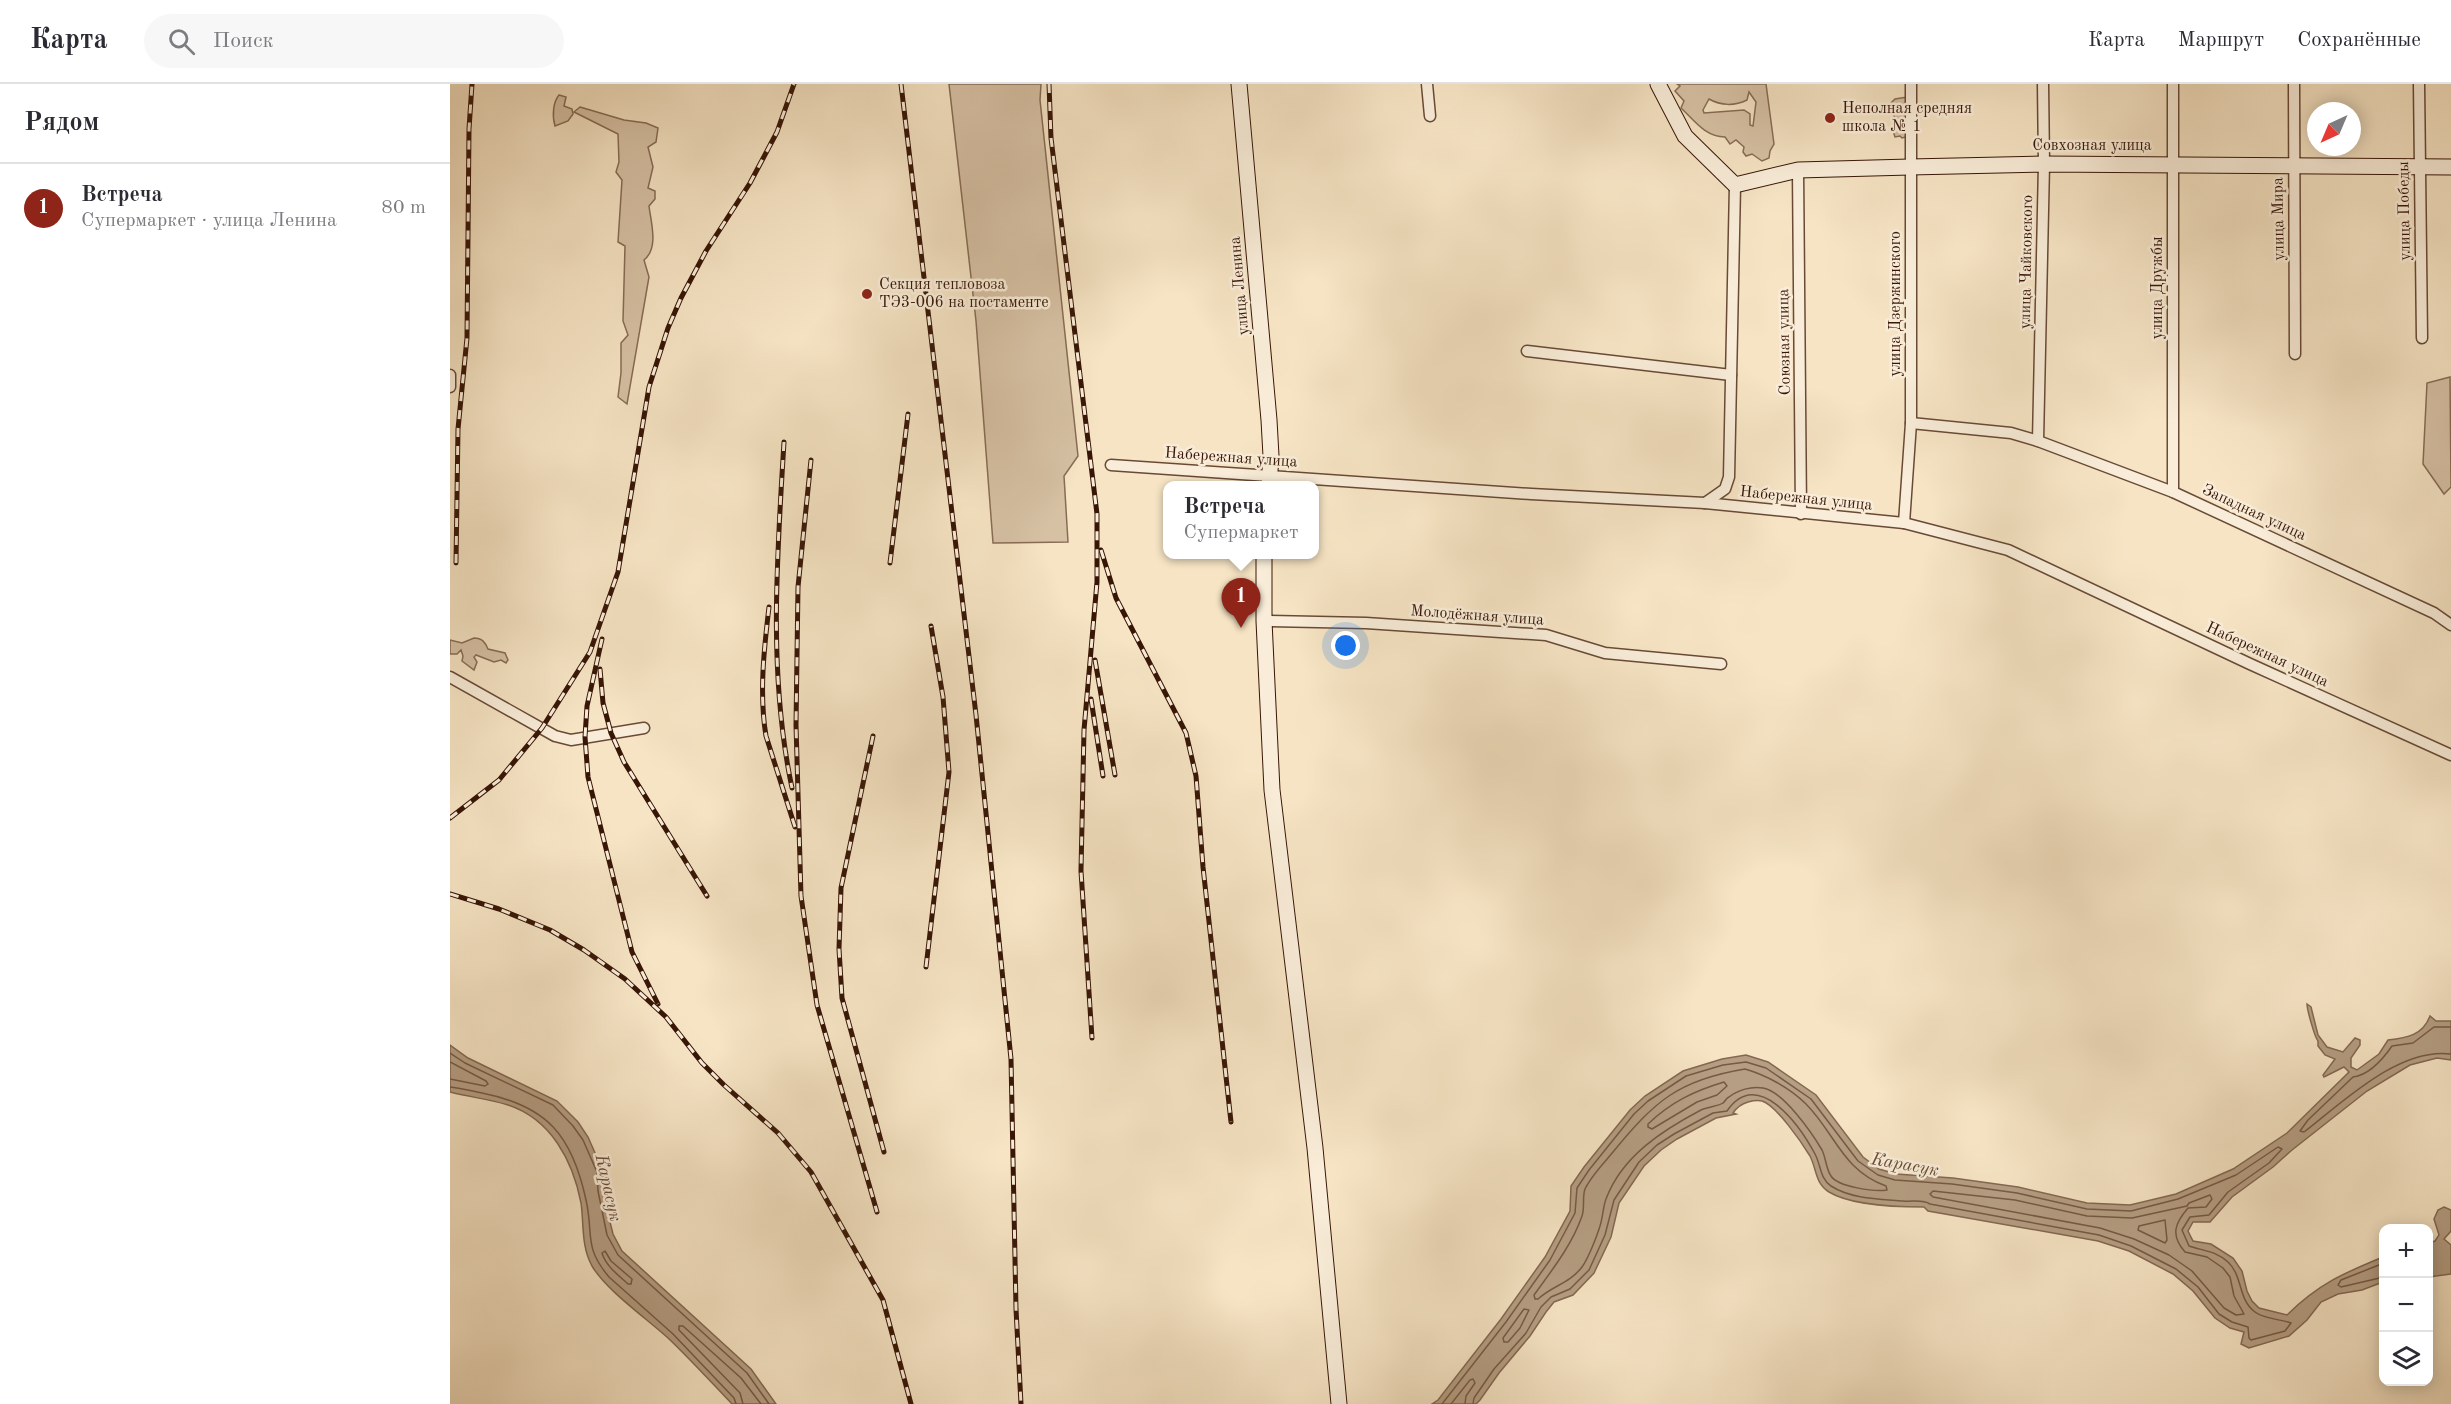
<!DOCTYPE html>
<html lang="ru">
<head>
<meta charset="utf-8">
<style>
	body { margin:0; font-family:"Old Standard TT",serif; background:#f7f7f7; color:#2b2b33 }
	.controls { position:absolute; right:18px; bottom:18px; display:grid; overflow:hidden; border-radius:12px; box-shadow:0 3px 15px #0003 }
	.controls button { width:54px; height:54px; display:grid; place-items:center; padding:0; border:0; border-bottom:2px solid #e1e1e2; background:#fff; color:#2b2b33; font:30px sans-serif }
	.compass { position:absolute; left:1857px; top:18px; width:54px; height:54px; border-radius:50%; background:#fff; box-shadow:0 3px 15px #0003; rotate:224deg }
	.you { position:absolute; left:896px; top:562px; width:21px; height:21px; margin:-15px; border:4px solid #fff; border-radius:50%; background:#1a73e8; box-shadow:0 0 0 9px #1a73e833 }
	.badge { display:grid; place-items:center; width:39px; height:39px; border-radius:50%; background:#8f2418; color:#fff; font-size:20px; font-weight:700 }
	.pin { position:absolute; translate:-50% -50px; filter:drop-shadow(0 2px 3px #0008) }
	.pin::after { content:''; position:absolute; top:32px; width:21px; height:18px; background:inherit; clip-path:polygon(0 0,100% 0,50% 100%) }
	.popup { position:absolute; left:713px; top:397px; width:156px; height:78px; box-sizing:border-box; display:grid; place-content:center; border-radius:12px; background:#fff; filter:drop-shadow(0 2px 4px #0005); font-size:20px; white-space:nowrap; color:#7c7c81 }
	.popup b { font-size:22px; color:#2b2b33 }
	.popup::after { content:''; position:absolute; left:50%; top:100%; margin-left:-12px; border:12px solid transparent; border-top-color:#fff }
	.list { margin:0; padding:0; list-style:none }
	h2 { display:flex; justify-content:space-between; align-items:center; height:78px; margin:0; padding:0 24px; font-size:26px }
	h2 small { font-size:20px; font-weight:400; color:#7c7c81 }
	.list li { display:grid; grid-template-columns:39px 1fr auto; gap:18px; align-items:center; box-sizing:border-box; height:90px; padding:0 24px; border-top:2px solid #e1e1e2 }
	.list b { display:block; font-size:22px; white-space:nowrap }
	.list p { margin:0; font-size:20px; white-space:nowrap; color:#7c7c81 }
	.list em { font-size:20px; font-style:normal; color:#7c7c81 }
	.icon { flex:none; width:33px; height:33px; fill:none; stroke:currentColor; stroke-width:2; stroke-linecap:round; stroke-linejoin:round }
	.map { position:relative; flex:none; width:2001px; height:1320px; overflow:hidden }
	header { display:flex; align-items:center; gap:36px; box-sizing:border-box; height:84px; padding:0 30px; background:#fff; border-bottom:2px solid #e1e1e2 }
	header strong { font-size:28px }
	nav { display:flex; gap:33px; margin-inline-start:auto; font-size:21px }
	.search { width:420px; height:54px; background:#f7f7f7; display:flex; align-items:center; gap:15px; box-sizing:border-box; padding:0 21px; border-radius:33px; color:#7c7c81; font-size:22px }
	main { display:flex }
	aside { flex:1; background:#fff }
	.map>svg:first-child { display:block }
</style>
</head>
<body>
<header>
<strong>Карта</strong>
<div class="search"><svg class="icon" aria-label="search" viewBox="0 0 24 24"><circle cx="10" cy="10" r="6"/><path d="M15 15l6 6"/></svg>Поиск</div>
<nav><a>Карта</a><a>Маршрут</a><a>Сохранённые</a></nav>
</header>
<main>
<aside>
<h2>Рядом<small></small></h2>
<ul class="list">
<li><span class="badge">1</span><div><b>Встреча</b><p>Супермаркет · улица Ленина</p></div><em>80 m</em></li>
</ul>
</aside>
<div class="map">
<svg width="2001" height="1320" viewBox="0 0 2001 1320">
	<rect width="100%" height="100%" fill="#f6e4c4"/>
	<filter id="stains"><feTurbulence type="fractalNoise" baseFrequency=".00333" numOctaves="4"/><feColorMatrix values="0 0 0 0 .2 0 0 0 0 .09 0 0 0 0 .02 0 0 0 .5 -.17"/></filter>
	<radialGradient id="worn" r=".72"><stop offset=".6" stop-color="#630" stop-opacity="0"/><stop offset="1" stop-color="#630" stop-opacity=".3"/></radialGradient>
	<g fill="#d6c1a4" stroke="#876c55" stroke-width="1.5" fill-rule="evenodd">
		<path d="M 499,0 L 591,0 L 590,16 L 628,372 L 614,392 L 618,458 L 543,459 L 526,237 Z"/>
		<path d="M 1227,0 L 1316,0 L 1324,60 L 1320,67 L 1319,74 L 1312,77 L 1302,70 L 1296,72 L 1293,68 L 1294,63 L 1286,56 L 1280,60 L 1275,53 C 1255,53 1244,36 1231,24 L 1234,17 L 1225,7 L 1230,2 ZM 1299,8 L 1306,18 L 1303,42 L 1300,41 L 1300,30 L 1294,26 L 1254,29 L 1253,26 L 1259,15 C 1271,22 1285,22 1297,16 Z"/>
		<path d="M 109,11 L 116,13 L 114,22 L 122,25 L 123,30 L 118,37 L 105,42 C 102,32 103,18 109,11 Z"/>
		<path d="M 1457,13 L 1459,21 L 1456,53 L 1452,54 L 1450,52 L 1445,53 L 1443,47 L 1447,44 L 1441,19 L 1445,15 Z"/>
		<path d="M 130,23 L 174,36 L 196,39 L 208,44 L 206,58 L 198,63 L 203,83 L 198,104 L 205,107 L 205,115 L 199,122 C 201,139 209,164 194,176 L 199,193 L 177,320 L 168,313 L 171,289 L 171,259 L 178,251 L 173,237 L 175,162 L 168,158 L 172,96 L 166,88 L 169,78 L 168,50 L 124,28 Z"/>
		<path d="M 2000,293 L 2001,403 L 1994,410 L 1973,380 L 1977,299 Z"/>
		<path d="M 24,554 C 32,554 35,558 38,565 L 55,569 L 58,576 L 56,579 L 51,576 L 44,578 L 26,571 L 24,573 L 27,578 L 24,586 L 12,577 L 13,572 L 11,566 L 7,570 L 0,570 L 0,556 L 12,559 Z"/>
	</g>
	<g fill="#b59e83" stroke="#836851" stroke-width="1.5">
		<path d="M 1857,920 L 1861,923 L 1868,951 L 1877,963 L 1893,968 L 1905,954 L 1910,956 L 1910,961 L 1901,974 L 1901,983 L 1907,986 L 1929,970 L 1938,956 C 1957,954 1973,951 1980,932 L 1986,937 L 2001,937 L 2001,976 L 1987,974 L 1960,981 L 1917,1007 L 1842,1066 L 1823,1083 L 1782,1113 L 1760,1138 L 1743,1138 L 1738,1147 L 1743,1157 L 1761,1160 L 1783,1174 L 1792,1187 L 1797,1207 L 1802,1217 L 1809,1224 L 1837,1231 C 1868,1200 1894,1189 1933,1173 L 1933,1198 L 1912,1206 L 1888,1210 L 1871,1218 L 1857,1236 L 1839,1252 L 1799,1264 L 1791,1260 L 1794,1248 L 1780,1244 L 1765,1234 L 1743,1207 L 1723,1190 L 1679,1167 L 1648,1157 L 1478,1127 L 1474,1123 C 1446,1123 1402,1122 1379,1108 C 1365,1099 1367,1086 1360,1072 C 1352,1059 1326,1021 1312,1017 C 1307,1016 1302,1017 1298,1018 C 1291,1020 1287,1023 1283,1029 L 1286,1030 L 1266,1034 L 1227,1055 L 1211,1066 L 1194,1082 L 1169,1119 L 1161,1153 L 1144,1189 L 1123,1211 L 1104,1218 L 1096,1228 L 1080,1252 L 1049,1289 L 1030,1316 L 1026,1320 L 982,1320 L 988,1316 L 1051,1235 L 1095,1173 L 1120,1127 L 1121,1102 L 1134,1083 L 1180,1026 L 1195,1012 L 1233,987 L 1272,975 L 1296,971 L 1318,978 L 1366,1011 L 1413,1073 L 1429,1085 L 1446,1090 L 1503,1094 L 1568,1103 L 1637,1119 L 1680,1121 L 1726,1110 L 1783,1085 L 1837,1049 L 1899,988 L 1894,983 L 1874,993 L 1873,991 L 1885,975 L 1875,971 L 1868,962 L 1868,957 C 1865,954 1857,926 1857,920 Z"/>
		<path d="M 0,961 L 18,974 L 107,1017 L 128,1038 L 138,1053 L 153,1087 L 160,1138 L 163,1150 L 172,1167 L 301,1285 L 326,1320 L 282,1320 C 261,1298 240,1275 218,1254 C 196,1234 156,1206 142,1182 C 131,1162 134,1140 131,1119 C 123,1077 101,1035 58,1021 C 39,1015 19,1013 0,1008 Z"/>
		<path d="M 1994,1123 L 2001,1126 L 2001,1147 L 1994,1155 L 2001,1161 L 2001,1190 L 1979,1193 L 1979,1159 L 1985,1157 L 1989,1151 L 1984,1135 L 1988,1126 Z"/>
	</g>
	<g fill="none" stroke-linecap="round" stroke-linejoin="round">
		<g stroke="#765a44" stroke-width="1.5">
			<path d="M 2001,943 L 1984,943 L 1963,959 L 1942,962 C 1933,975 1919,991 1903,993 L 1858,1036 L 1850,1047 L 1854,1048 C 1893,1018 1949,963 2001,970"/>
			<path d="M 0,969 L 15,979 L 103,1021 L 123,1042 L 133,1056 L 147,1088 L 148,1107 L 157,1151 L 168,1171 L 297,1289 L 319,1320"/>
			<path d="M 0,978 L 36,997 L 38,1000 L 35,1002 L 0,995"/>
			<path d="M 1295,985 C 1316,991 1340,1004 1356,1020 C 1385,1049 1392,1086 1436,1102 L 1437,1106 C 1425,1108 1388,1103 1381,1092 C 1376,1085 1376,1074 1372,1066 C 1362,1049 1333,1007 1313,1004 C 1301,1002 1288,1006 1279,1013 C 1276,1014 1275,1018 1273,1019 C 1269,1022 1257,1023 1251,1026 C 1213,1046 1172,1072 1156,1115 C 1153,1123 1153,1133 1150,1142 C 1147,1152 1138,1175 1132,1183 C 1120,1199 1102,1202 1088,1215 L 1085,1215 L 1084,1211 C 1102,1186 1122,1161 1132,1132 C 1135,1124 1132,1113 1135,1105 C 1141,1092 1154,1079 1163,1068 C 1205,1017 1228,996 1295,985 Z"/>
			<path d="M 1274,998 L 1277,1002 L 1267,1011 L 1247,1018 L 1202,1045 L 1198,1043 L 1198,1040 C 1221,1018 1244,1007 1274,998 Z"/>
			<path d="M 0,1003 C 10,1004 21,1007 32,1009 C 97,1022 122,1051 136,1116 C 144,1151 133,1162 159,1193 L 223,1250 L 284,1314 L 286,1320"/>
			<path d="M 1483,1107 L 1565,1116 L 1637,1132 L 1682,1134 L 1737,1122 L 1739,1119 L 1760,1111 L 1762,1115 L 1756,1123 L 1738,1124 C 1725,1139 1720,1151 1735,1168 L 1757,1173 L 1773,1184 L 1780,1193 L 1784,1212 L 1794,1230 L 1786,1231 L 1774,1224 L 1742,1187 L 1719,1171 L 1684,1155 L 1650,1144 L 1483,1113 L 1480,1110 Z"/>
			<path d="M 1715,1136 L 1717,1156 L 1715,1159 L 1688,1146 L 1689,1142 Z"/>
			<path d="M 155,1167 L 161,1177 L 182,1195 L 181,1200 L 178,1200 C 167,1190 156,1182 152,1169 Z"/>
			<path d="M 1934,1179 L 1891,1196 L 1888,1201 L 1891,1203 L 1934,1193"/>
			<path d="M 1074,1225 L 1079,1226 L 1070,1244 L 1058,1258 L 1054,1258 L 1053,1254 Z"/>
			<path d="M 293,1320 L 290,1309 L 229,1246 L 229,1242 L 233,1242 L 291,1294 L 311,1320"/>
			<path d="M 992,1320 L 1056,1238 L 1100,1176 L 1125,1129 L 1127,1104 L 1139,1086 L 1184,1030 L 1198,1017 L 1236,992 L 1273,981 L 1296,978 L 1316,984 L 1361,1015 L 1408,1077 L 1428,1091 L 1445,1096 L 1502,1100 L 1567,1109 L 1637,1125 L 1681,1127 L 1728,1115 L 1786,1091 L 1828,1063 L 1832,1065 L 1819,1079 L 1778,1108 L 1759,1131 L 1740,1133 L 1732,1146 L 1739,1162 C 1754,1167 1766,1167 1778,1178 C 1793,1192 1788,1216 1805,1228 C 1814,1235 1830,1235 1841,1239 L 1835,1247 L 1801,1256 L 1799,1254 L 1798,1243 L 1782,1238 L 1769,1230 L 1748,1203 L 1726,1185 L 1681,1162 L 1649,1151 L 1480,1120 C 1472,1115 1463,1118 1453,1117 C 1430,1115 1401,1115 1381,1102 C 1370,1095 1371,1081 1365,1070 C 1350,1042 1308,982 1277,1027 L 1263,1029 L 1224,1050 L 1207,1061 L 1189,1078 L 1164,1116 L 1155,1151 L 1139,1186 L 1120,1205 L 1101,1213 L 1091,1223 L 1076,1249 L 1044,1285 L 1024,1314 L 1023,1320"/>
			<path d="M 1001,1320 L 1020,1296 L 1023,1295 L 1025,1299 L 1016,1312 L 1015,1320"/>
		</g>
		<g stroke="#684a36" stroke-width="13">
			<g id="street">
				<path d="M 977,0 L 980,32"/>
				<path d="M 1844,0 L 1845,270"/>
				<path d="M 1969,0 L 1972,254"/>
				<path d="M 1348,86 L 1351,430"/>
				<path d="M 1077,267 L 1281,291"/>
				<path d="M 0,291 L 0,303"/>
				<path d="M 1461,339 L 1561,349 L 1588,357 L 1723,408 L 1984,529 L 2001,541"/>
				<path d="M 1588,357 L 1594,80 L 1593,0"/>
				<path d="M 661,381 L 1081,410 L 1255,419 L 1454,439 L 1558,466 L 1800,580 L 2001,671"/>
				<path d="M 1723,408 L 1723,0"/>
				<path d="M 1255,419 L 1275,405 L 1279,393 L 1285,101"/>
				<path d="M 1454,439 L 1461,339 L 1461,0"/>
				<path d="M 814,537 L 916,539 L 1096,551 L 1155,569 L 1271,580"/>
				<path d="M 0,593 L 105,652 L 121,656 L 194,644"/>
			</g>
		</g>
		<g stroke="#381606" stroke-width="17">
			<g id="secondary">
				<path d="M 789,0 L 819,336 L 821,372 L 819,402"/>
				<path d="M 1208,0 L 1235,52 L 1285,101 L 1348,86 L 1460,83 L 1594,80 L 2001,83"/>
				<path d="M 814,470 L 814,537 L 822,706 L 865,1064 L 889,1320"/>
			</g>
		</g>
		<use href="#street" stroke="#f9edd9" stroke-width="10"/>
		<use href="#secondary" stroke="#f9edd9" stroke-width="15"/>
		<g stroke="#381606" stroke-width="5">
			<g id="rail">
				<path d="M 451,0 L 526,631 L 561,975 L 566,1225 L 571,1320"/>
				<path d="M 599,0 L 601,54 L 647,430 L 647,498 L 634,646 L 631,787 L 642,954"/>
				<path d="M 334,358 C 327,474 318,590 342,704"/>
				<path d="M 361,376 L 348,503 L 346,641 L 351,812 L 367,921 L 427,1128"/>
				<path d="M 651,466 L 666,514 L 736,649 L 746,692 L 753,783 L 781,1038"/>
				<path d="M 6,479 L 8,345 L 17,254 L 19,45 L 22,0"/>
				<path d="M 440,479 L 458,330"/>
				<path d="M 319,523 C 314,565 309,610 316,652 L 345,743"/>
				<path d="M 152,555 L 137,622 L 135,653 L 138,693 L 182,868 L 208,920"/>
				<path d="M 645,576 L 665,691"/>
				<path d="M 150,585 L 153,619 L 161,649 L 174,678 L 257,812"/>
				<path d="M 641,615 L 653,692"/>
				<path d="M 423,652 L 391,804 L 389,865 L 392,914 L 434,1068"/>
				<path d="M 0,734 L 49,696 L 92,644 L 140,568 L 168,488 L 199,303 L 218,244 L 231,214 L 256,167 L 300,99 L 327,48 L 344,0"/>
				<path d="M 0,810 L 49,825 L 100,846 L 134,866 L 175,895 L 216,933 L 252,979 L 274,1001 L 328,1049 L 361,1088 L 433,1216 L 461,1320"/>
				<path d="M 476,883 L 499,688 L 493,613 L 481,542"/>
			</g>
		</g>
		<use href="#rail" stroke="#f9edd9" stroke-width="3" stroke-dasharray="9" stroke-linecap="butt"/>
	</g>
	<g fill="#8f2418" stroke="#f9edd9" stroke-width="2">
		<circle cx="1380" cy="34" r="6"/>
		<circle cx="417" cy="210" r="6"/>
	</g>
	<g text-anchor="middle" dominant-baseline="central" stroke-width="5" stroke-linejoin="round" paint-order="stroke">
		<g font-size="16" fill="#381606" stroke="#f9edd9" text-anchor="start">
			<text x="1392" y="25">Неполная средняя<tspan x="1392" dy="18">школа № 1</tspan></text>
			<text x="429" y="201">Секция тепловоза<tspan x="429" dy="18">ТЭ3-006 на постаменте</tspan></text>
		</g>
		<g font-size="16" fill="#381606" stroke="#f9edd9">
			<text x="1642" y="62">Совхозная улица</text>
			<text transform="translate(1955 127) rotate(-91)">улица Победы</text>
			<text transform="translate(1829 135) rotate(-91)">улица Мира</text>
			<text transform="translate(1577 178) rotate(-89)">улица Чайковского</text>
			<text transform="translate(790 202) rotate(-95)">улица Ленина</text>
			<text transform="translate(1708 204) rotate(-90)">улица Дружбы</text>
			<text transform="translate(1446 220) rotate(-90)">улица Дзержинского</text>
			<text transform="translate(1335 258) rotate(-91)">Союзная улица</text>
			<text transform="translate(781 374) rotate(4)">Набережная улица</text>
			<text transform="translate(1356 415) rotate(6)">Набережная улица</text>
			<text transform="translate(1804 429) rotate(25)">Западная улица</text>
			<text transform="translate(1027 532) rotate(4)">Молодёжная улица</text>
			<text transform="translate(1817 571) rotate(25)">Набережная улица</text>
		</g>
		<g font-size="18" font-style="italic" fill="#6a4c38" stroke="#f9edd9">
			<text transform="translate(1455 1081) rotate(10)">Карасук</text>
			<text transform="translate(158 1104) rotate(77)">Карасук</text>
		</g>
	</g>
	<rect width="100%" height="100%" filter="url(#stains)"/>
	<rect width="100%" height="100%" fill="url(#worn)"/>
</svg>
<div class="controls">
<button>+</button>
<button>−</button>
<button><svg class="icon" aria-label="layers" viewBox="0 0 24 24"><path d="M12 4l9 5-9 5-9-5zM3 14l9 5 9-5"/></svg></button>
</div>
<svg class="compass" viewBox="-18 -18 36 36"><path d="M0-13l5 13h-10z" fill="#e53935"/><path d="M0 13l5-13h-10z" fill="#7c7c81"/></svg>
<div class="you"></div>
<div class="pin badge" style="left:791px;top:544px">1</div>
<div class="popup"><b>Встреча</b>Супермаркет</div>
</div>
</main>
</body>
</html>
